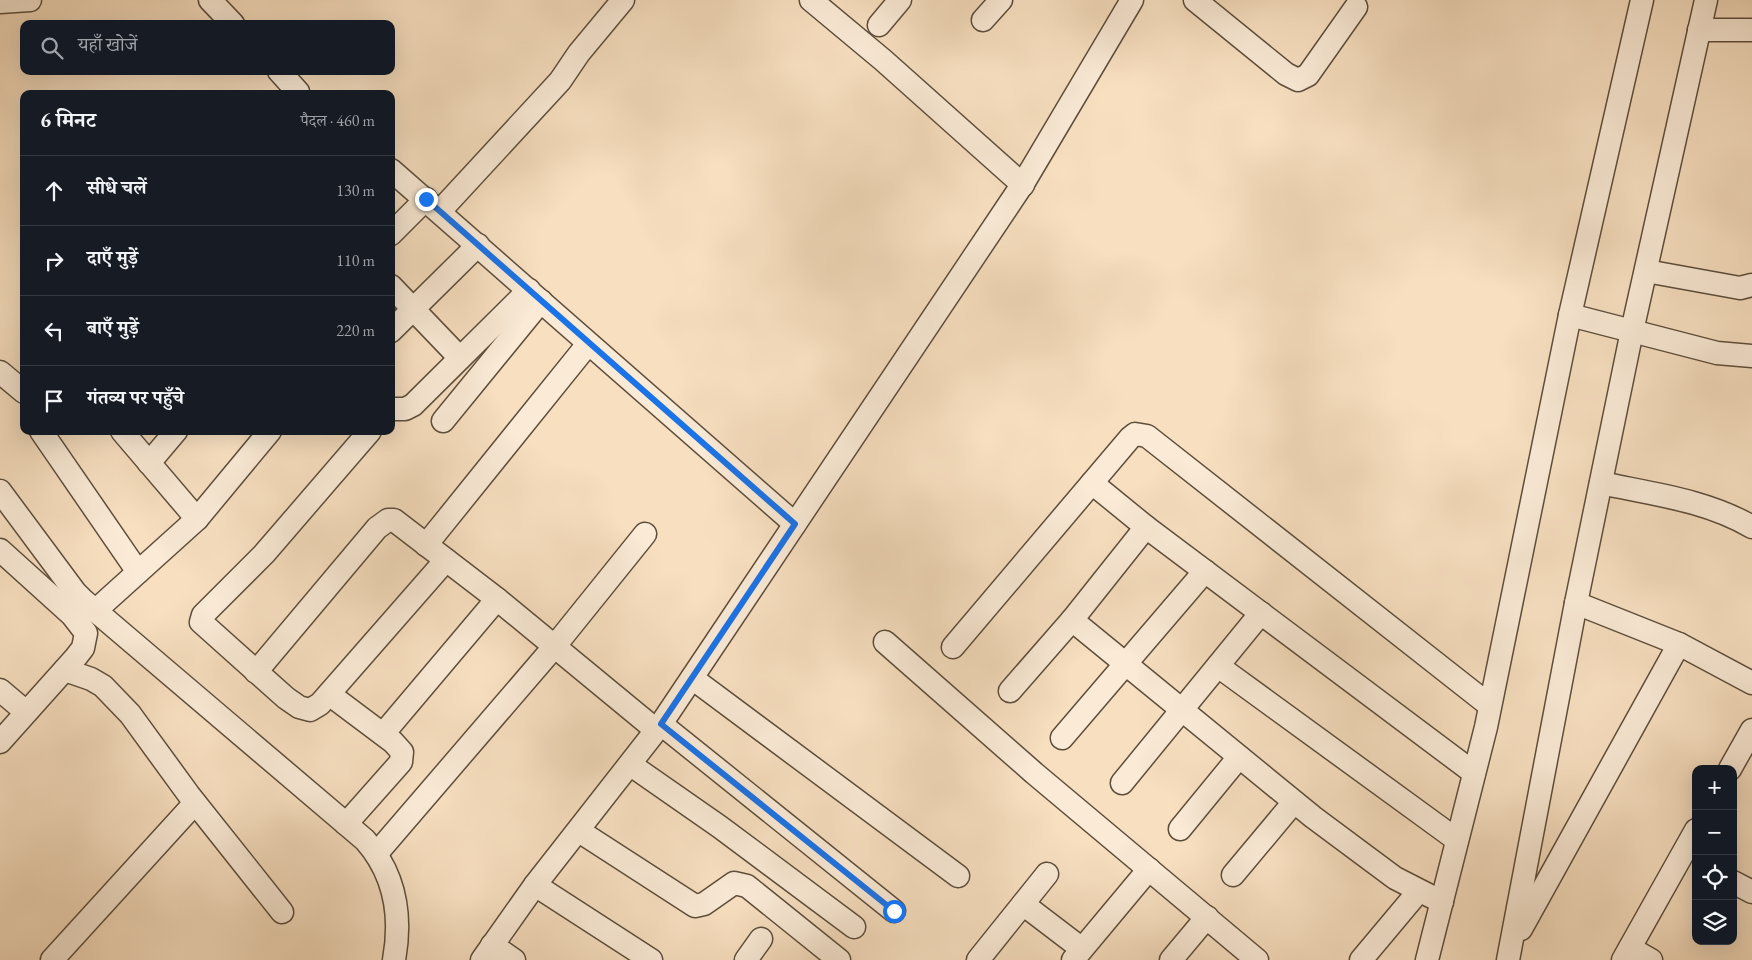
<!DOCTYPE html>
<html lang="hi">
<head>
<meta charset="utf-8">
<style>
	body { margin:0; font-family:"EB Garamond","Noto Serif Devanagari",serif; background:#242831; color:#f1f3f6 }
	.controls { position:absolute; right:15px; bottom:15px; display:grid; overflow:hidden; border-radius:10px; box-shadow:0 5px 20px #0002 }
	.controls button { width:45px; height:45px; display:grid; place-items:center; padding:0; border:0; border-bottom:1px solid #363941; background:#171b24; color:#f1f3f6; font:25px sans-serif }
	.stop { position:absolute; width:15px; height:15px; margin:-11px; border:4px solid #1a73e8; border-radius:50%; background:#fff }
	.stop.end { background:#1a73e8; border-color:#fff; box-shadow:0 1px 5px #0008 }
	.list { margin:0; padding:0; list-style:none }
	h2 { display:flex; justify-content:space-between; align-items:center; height:65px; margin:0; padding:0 20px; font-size:21px }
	h2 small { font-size:16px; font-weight:400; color:#9ea1a6 }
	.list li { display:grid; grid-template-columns:32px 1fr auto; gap:15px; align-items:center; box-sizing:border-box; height:70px; padding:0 20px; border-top:1px solid #363941 }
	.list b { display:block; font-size:19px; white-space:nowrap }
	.list em { font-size:16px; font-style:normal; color:#9ea1a6 }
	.icon { flex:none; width:28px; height:28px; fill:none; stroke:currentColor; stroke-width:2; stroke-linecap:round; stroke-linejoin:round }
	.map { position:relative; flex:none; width:1752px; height:960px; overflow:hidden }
	.search { position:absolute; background:#171b24; box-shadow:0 5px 20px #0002; left:20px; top:20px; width:375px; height:55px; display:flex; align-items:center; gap:12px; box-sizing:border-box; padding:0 18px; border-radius:10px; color:#9ea1a6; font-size:19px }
	.panel { position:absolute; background:#171b24; box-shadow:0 5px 20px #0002; left:20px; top:90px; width:375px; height:345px; border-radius:10px }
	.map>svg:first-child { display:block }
</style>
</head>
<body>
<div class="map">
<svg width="1752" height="960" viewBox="0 0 1752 960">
	<rect width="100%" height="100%" fill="#f7dfc0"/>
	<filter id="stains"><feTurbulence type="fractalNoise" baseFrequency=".004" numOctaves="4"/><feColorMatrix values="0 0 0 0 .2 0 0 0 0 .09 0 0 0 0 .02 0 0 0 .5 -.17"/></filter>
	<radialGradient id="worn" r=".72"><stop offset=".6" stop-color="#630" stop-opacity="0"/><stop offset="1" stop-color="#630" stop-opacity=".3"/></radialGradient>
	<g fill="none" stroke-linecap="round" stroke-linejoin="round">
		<g stroke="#5d4e3c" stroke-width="25">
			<g id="minor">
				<path d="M 210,0 L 233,24"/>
				<path d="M 811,0 L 883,60 L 1023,185"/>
				<path d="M 1195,0 L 1286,74 L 1298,80 L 1308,75 L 1356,7"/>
				<path d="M 0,2 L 30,0"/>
				<path d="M 983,20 L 1001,0"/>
				<path d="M 879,25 L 900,0"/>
				<path d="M 1699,30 L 1752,30"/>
				<path d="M 279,71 L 298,92"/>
				<path d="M 391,170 L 795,524"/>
				<path d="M 440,211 L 560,81 L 579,53 L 623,0"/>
				<path d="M 391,234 L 426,199"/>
				<path d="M 1646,271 L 1740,288 L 1752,285"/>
				<path d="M 391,286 L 460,358"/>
				<path d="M 1570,315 L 1717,353 L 1752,356"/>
				<path d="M 391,331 L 478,245"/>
				<path d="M 0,372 L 24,392"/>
				<path d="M 391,409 L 405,409 L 413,405 L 529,290"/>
				<path d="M 443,421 L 541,301"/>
				<path d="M 41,431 L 138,572"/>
				<path d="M 122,431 L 197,519"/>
				<path d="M 370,431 L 264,554 L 203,615 L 201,622 L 286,698 L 299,707 L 310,710 L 320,704 L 446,560"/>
				<path d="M 149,463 L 176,431"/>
				<path d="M 1092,483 L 1146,527"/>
				<path d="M 1601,483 C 1652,494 1706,500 1752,527"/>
				<path d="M 0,491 L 75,592 L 84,601 L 365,840 C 395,874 402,916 394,960"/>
				<path d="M 426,545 L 588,344"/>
				<path d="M 0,550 L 72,615 L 86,633 L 83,648 L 76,657 L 0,742"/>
				<path d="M 1576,603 L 1679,644 L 1752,683"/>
				<path d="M 95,611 L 197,519 L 270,431"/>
				<path d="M 1072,620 L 1313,817 L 1395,878 L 1442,902"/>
				<path d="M 885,642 L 1034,773 L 1257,960"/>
				<path d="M 953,647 L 1130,438 L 1135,434 L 1147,436 L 1489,705"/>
				<path d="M 1218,666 L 1457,840"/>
				<path d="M 65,670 L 91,679 L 103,686 L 130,714 L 189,795 L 282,912"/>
				<path d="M 256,672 L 377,528 L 388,520 L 394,520 L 497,599 L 656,730"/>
				<path d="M 692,678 L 958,876"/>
				<path d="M 0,690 L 26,712"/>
				<path d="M 1010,691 L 1072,620 L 1146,527 L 1474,773"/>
				<path d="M 329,694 L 393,742 L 402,752 L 401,762 L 346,824"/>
				<path d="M 661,724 L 894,911"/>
				<path d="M 383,734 L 497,599"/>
				<path d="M 1062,738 L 1205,571"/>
				<path d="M 631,765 L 720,827 L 854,927"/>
				<path d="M 1730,769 L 1752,730"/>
				<path d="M 1122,783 L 1261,613"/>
				<path d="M 1180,829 L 1239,757"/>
				<path d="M 579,831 L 695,906 L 704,904 L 734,883 L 747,886 L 839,960"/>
				<path d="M 377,853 L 554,647 L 645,534"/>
				<path d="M 1233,875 L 1294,802"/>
				<path d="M 1733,882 L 1752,892"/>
				<path d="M 535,885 L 651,960"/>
				<path d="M 1023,904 L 1082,949"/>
				<path d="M 1521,929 L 1679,644"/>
				<path d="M 492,945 L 514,960"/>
				<path d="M 1630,948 L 1651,960"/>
				<path d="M 52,960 L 195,803"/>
				<path d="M 482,960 L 535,885 L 661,724 L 1024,182 L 1132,0"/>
				<path d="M 746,960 L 761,939"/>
				<path d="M 978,960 L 1047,874"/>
				<path d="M 1073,960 L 1149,869"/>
				<path d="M 1171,960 L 1207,917"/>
				<path d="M 1361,960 L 1418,892"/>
				<path d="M 1427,960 L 1486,727 L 1570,315 L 1642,0"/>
				<path d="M 1508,960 L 1576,603 L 1632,331 L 1706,0"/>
				<path d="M 1623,960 L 1696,830"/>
			</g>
		</g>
		<use href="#minor" stroke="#faead6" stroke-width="22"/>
	</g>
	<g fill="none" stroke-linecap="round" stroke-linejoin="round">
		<path stroke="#1a73e8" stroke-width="6" d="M 426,199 L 795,524 L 661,724 L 894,911"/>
	</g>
	<rect width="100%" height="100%" filter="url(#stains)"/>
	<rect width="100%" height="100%" fill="url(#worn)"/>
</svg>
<div class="controls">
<button>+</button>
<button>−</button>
<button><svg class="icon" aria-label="locate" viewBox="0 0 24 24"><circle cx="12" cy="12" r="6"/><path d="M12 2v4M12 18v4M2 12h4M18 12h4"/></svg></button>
<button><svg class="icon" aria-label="layers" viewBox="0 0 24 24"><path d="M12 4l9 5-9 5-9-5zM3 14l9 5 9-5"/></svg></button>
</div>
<div class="stop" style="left:894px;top:911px"></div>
<div class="stop end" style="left:426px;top:199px"></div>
<div class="search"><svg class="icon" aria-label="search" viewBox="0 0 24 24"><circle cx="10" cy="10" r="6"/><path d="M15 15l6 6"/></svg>यहाँ खोजें</div>
<section class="panel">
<h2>6 मिनट<small>पैदल · 460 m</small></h2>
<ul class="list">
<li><svg class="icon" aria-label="ahead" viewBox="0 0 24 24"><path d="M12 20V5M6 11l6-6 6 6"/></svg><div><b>सीधे चलें</b></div><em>130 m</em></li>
<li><svg class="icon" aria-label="right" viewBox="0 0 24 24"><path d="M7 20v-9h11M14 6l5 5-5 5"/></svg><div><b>दाएँ मुड़ें</b></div><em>110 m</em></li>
<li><svg class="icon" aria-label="left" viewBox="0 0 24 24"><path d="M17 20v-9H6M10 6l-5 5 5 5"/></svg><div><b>बाएँ मुड़ें</b></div><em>220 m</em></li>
<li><svg class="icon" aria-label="arrive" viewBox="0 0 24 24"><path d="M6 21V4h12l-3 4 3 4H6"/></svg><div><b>गंतव्य पर पहुँचे</b></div></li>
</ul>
</section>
</div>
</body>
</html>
